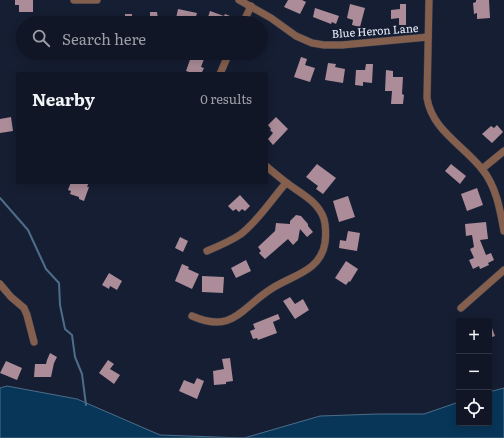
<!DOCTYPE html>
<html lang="en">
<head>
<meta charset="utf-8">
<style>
	body { margin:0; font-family:Literata,serif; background:#191f2e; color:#f1f3f6 }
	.controls { position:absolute; right:12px; bottom:12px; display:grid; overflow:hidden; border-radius:4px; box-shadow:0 2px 10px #0003 }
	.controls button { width:36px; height:36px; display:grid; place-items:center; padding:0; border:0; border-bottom:1px solid #303543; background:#101626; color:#f1f3f6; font:20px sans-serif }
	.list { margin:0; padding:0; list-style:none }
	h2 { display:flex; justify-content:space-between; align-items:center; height:52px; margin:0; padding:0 16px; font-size:17px }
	h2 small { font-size:13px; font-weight:400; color:#9c9fa7 }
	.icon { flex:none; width:22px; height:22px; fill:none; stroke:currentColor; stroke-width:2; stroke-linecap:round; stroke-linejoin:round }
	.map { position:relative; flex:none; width:504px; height:438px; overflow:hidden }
	.search { position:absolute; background:#101626; box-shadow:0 2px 10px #0003; left:16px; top:16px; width:252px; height:44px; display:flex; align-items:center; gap:10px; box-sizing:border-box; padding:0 14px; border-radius:22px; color:#9c9fa7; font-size:15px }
	.panel { position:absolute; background:#101626; box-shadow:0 2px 10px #0003; left:16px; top:72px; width:252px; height:112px; border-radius:4px }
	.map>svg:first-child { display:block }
</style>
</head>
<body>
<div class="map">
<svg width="504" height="438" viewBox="0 0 504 438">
	<rect width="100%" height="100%" fill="#161e33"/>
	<path fill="#083658" stroke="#4c6e8a" d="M 7,386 L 77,399 L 160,435 L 244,438 L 320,416 L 378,414 L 424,414 L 459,402 L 459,423 L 489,423 L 489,392 L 504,388 L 504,438 L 0,438 L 0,388 Z"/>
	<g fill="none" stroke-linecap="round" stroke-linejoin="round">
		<path stroke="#4c6e8a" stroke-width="2" d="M 0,198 L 28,230 L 46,269 L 59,283 L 60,305 L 65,329 L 72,335 L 75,357 L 82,374 L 86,405"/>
	</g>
	<g fill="#ac8c99">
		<path d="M 15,0 L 33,0 L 33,12 L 19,12 L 19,5 L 15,5 Z"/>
		<path d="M 288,0 L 302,0 L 306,2 L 300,14 L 284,7 Z"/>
		<path d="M 476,0 L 489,0 L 490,18 L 477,19 L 477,13 L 474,14 L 473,3 L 476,2 Z"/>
		<path d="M 350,4 L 365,8 L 360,27 L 352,25 L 353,20 L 347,18 Z"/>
		<path d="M 400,4 L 406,4 L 406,25 L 399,25 L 399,18 L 391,19 L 391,10 L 400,9 Z"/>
		<path d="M 315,8 L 339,16 L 336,24 L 332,22 L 331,24 L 313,17 Z"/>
		<path d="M 178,9 L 197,13 L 194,23 L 175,23 Z"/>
		<path d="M 210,11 L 224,16 L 225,14 L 230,16 L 228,23 L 206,23 Z"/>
		<path d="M 150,12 L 157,12 L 158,19 L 168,18 L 168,23 L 150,23 Z"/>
		<rect x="125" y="14" width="7" height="9"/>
		<path d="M 102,16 L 109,17 L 109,23 L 101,23 Z"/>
		<path d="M 54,53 L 74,53 L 71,60 Z"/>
		<path d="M 192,54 L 204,59 L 201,67 L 204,68 L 201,74 L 195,74 L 186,71 Z"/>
		<path d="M 301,57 L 307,59 L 305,65 L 315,68 L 310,82 L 294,77 Z"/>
		<path d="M 328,63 L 336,64 L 335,67 L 345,69 L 343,83 L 325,80 Z"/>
		<path d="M 366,64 L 373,64 L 372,83 L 363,82 L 363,86 L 355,85 L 356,70 L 365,70 Z"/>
		<path d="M 386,70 L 393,71 L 393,77 L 403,77 L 402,94 L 404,95 L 403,104 L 391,104 L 392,91 L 385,91 Z"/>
		<path d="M 11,117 L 13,131 L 0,133 L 0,119 Z"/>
		<path d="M 276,117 L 288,129 L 273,145 L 268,139 L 273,133 L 270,130 L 271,129 L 268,125 Z"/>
		<path d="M 497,125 L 503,132 L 492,143 L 482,134 L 491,126 L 494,128 Z"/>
		<path d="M 317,164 L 336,178 L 323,194 L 316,189 L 318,186 L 306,177 Z"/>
		<path d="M 451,164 L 466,176 L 460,184 L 445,171 Z"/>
		<path d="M 71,182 L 89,182 L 87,187 L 89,187 L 84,201 L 79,199 L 79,197 L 70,194 L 71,191 L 68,190 Z"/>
		<path d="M 477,188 L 483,205 L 467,211 L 461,194 Z"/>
		<path d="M 240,195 L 250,206 L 245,211 L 242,209 L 239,212 L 236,209 L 233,211 L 228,206 Z"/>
		<path d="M 348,196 L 355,217 L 339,222 L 333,201 Z"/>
		<path d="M 296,215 L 301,216 L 308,224 L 308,226 L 313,232 L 307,237 L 300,229 L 298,240 L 293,245 L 288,239 L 265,259 L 259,253 L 261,251 L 258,247 L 275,231 L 276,223 L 290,224 L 290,221 Z"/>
		<path d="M 486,222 L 488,239 L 480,240 L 486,255 L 491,253 L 494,260 L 488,263 L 489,265 L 480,269 L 479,266 L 473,269 L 469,260 L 474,258 L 470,249 L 474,247 L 472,235 L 466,236 L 465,224 Z"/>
		<path d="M 348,231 L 360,233 L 357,251 L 339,248 L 340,240 L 346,241 Z"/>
		<path d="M 180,237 L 188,241 L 183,252 L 175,248 Z"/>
		<path d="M 246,260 L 251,271 L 236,278 L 231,268 Z"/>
		<path d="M 346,261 L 358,269 L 350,282 L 349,281 L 346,285 L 335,278 Z"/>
		<path d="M 182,264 L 189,267 L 188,269 L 199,274 L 192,289 L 175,281 Z"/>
		<path d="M 109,273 L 122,281 L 117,290 L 110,286 L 109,289 L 102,285 Z"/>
		<path d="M 202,276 L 224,277 L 223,293 L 202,292 Z"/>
		<path d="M 290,297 L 295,304 L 303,299 L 309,310 L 295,319 L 283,301 Z"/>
		<path d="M 278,314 L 280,319 L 273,322 L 277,333 L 258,340 L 257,338 L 253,339 L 250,331 L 255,329 L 253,324 Z"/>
		<path d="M 489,320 L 495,336 L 489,338 Z"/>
		<path d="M 50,353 L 57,357 L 54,363 L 51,377 L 34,377 L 35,364 L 46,364 L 47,360 Z"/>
		<path d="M 230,358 L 233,381 L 226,382 L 226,384 L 214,385 L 213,371 L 224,369 L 222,359 Z"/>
		<path d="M 108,360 L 114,364 L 110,369 L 120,375 L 114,384 L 99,373 Z"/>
		<path d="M 6,361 L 22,368 L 17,380 L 0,373 Z"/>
		<path d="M 197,378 L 204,381 L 197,399 L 179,391 L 184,380 L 194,384 Z"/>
	</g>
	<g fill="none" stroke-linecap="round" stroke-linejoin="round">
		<g stroke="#343c4f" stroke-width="8">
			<g id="minor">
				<path d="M 74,0 L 97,0"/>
				<path d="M 239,0 L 271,18 L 296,36 L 312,43 L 324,45 L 342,45 L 428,37"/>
				<path d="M 429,0 L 427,98 C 432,130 463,145 482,169 C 496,186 500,209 504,231"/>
				<path d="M 243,23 L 251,6"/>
				<path d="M 220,74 L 229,53"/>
				<path d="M 482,169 L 504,151"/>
				<path d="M 207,251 C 219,246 231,241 241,234 C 259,220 271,200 286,183"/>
				<path d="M 0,284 L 11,297 L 24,308 L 27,315 L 34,342"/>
				<path d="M 461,308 L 504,270"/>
				<path d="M 192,316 C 233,334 241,308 271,289 C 292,275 320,272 325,243 C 326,235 326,227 324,219 C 318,201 301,194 287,183 C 280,178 273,172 266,166"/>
			</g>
		</g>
		<use href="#minor" stroke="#855f4d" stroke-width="7"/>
	</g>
	<g text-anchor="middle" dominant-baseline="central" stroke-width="4" stroke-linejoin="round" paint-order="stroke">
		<g font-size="11" fill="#ecf1fd" stroke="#161e33">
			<text transform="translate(375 30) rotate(-4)">Blue Heron Lane</text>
		</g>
	</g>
</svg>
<div class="controls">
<button>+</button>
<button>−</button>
<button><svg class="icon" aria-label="locate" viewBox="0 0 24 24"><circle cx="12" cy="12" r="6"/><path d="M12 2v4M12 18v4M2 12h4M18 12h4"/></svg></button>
</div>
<div class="search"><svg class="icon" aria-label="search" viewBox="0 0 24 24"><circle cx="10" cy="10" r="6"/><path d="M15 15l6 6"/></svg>Search here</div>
<section class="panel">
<h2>Nearby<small>0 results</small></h2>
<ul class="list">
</ul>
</section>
</div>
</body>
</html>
